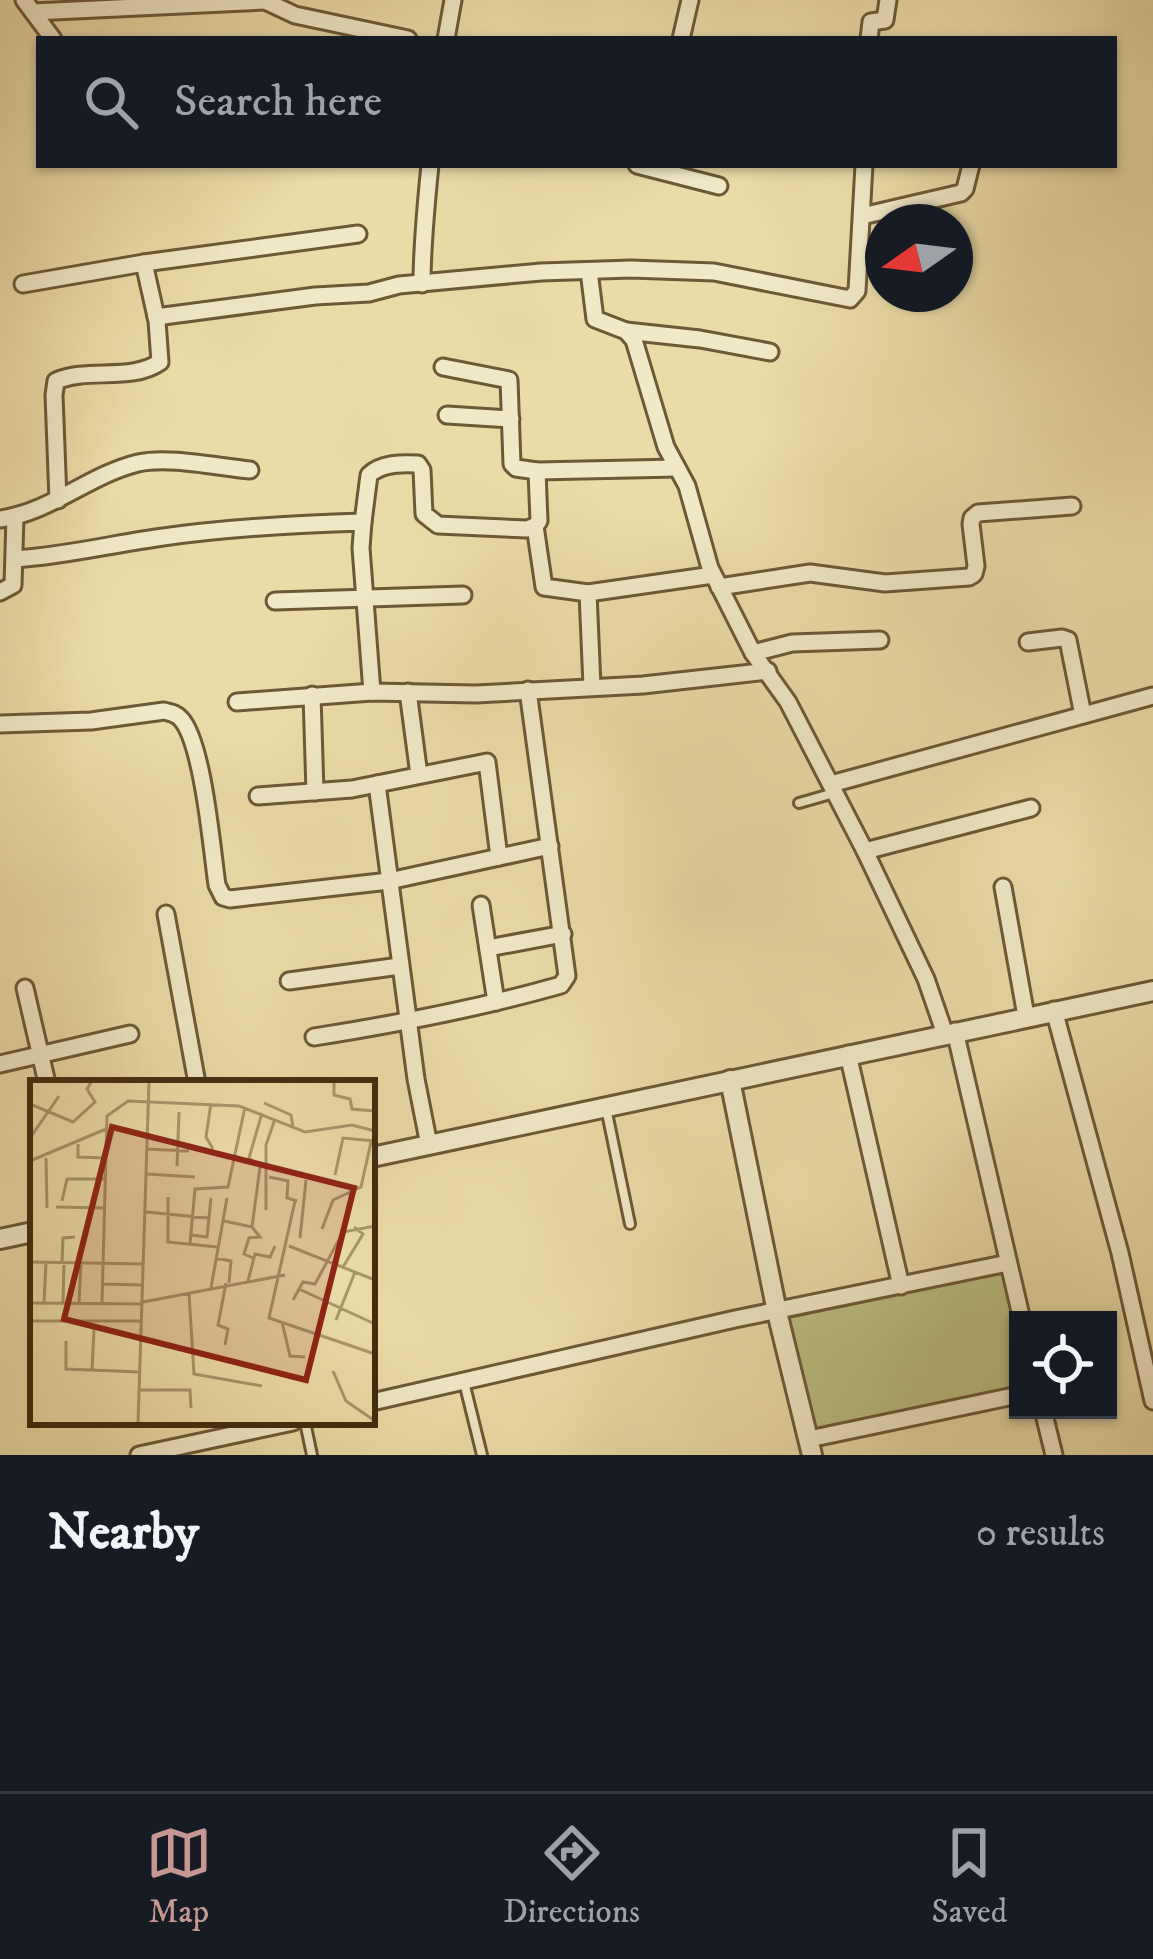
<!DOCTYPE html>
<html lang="en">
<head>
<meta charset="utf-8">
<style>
	body { margin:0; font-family:"IM FELL DW Pica",serif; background:#242831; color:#f1f3f6 }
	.controls { position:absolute; right:36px; bottom:36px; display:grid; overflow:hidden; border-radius:0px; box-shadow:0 3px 9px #0004 }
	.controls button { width:108px; height:108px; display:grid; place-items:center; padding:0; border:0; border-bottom:3px solid #363941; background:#171b24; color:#f1f3f6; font:60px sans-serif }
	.compass { position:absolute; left:865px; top:204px; width:108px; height:108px; border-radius:50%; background:#171b24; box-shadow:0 3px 9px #0004; rotate:256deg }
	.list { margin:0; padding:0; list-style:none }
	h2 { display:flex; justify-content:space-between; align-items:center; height:156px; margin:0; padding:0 48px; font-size:51px }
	h2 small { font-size:39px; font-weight:400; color:#9ea1a6 }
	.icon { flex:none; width:66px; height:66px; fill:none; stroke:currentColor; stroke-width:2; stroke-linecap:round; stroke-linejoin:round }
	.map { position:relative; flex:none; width:1153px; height:1455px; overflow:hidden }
	.search { position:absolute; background:#171b24; box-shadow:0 3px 9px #0004; left:36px; right:36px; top:36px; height:132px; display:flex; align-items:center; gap:30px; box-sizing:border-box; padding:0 42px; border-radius:0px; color:#9ea1a6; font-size:45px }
	.sheet { height:336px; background:#171b24 }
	nav { display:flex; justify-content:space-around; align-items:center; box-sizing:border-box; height:168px; border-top:3px solid #363941; background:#171b24; font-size:33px; color:#9ea1a6 }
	nav a { display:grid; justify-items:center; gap:6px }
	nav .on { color:#c59692 }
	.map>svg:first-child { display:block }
</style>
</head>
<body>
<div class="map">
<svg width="1153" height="1455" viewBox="0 0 1153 1455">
	<rect width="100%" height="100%" fill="#eadba8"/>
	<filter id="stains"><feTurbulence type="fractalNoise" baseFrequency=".00167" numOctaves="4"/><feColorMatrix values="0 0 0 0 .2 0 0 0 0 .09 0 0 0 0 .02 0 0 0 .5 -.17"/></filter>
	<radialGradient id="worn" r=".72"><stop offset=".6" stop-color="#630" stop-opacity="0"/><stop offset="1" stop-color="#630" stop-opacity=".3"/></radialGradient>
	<path fill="#bcbe84" stroke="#80754a" stroke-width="3" d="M 1004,1272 L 1018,1330 L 1018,1389 L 817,1434 L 812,1429 L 785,1322 L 790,1317 Z"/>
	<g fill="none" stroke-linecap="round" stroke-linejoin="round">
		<g stroke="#6d5837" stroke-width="14">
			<g id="service">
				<path d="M 799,803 L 834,793"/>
				<path d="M 606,1108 L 630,1224"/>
				<path d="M 464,1382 L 482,1455"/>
				<path d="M 305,1422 L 312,1455"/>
			</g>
		</g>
		<g stroke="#6d5837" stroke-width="21">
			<g id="minor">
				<path d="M 24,0 L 53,39"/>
				<path d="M 263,0 L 295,15 L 408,39"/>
				<path d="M 33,12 L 264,1"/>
				<path d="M 446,39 L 453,0"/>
				<path d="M 681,39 L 690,0"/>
				<path d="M 869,39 L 871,22 L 885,20 L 888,0"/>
				<path d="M 637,165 L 719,186"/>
				<path d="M 862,216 L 961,193 L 965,189 L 971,165"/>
				<path d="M 589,271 L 595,319 L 626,331 L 634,340 L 666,447 L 687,486 L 710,568 L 753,653 L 788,702 L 865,851 L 926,979 L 945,1034"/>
				<path d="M 23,284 L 144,263 L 358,234"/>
				<path d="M 422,284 C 422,244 426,205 430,165"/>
				<path d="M 156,317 L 315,296 L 369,293 L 399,285 L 541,272 L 631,269 L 714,272 L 850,299 L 857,291 L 864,165"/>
				<path d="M 626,331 L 700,339 L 770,352"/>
				<path d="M 443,367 L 509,380 L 512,464 L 516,468 L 537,471 L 677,468"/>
				<path d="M 447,415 L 511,419"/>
				<path d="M 58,500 L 54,395 L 56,381 C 88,367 131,382 160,362 L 157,321 L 144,263"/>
				<path d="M 0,519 C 51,512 89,475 138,463 C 169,456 217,467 250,470"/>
				<path d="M 363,522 L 369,475 C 381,463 402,463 418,464 L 422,470 L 424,514 L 438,525 L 527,529 L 535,526 L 539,521 L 537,471"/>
				<path d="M 535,526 L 544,587 L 588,593"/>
				<path d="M 15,559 C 63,556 108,545 156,538 C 224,528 294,524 363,522 L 361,548 L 372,692"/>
				<path d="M 719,587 L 810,573 L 885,583 L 969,577 L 974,574 L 976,566 L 971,524 L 972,518 L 978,513 L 1072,506"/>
				<path d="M 0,592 L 13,585 L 15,516"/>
				<path d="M 275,601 L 463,595"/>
				<path d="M 1028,642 L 1062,638 L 1068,640 L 1083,715"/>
				<path d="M 753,653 L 792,643 L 880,640"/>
				<path d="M 592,686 L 588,593 L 713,575"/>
				<path d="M 408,692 L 419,775"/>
				<path d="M 312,695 L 315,792"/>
				<path d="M 237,702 L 372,692 L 476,694 L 643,685 L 768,671"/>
				<path d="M 0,724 L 91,721 L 164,711 C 171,713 176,713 181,719 C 203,743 212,850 217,885 L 223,897 L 230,899 L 389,881 L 550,846"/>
				<path d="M 377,784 L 416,1079 L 429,1145"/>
				<path d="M 831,784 L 1153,696"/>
				<path d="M 258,796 L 352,789 L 487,762 L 499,857"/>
				<path d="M 865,851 L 1031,808"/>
				<path d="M 1003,887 L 1026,1016"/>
				<path d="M 481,905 L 496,1002"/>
				<path d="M 166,914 L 197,1083"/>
				<path d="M 488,948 L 563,934"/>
				<path d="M 289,981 L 400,966"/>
				<path d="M 25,988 L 47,1083"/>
				<path d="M 1054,1010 L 1120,1253 L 1153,1401"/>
				<path d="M 955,1031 L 1022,1320"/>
				<path d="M 314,1037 C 397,1024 480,1008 561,985 L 567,976 L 528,690"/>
				<path d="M 848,1054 L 901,1286"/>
				<path d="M 0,1064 L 130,1034"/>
				<path d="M 372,1402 L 735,1319 L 1008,1263"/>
				<path d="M 1043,1410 L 1054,1455"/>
				<path d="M 809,1439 L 1018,1395"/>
				<path d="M 139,1455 L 293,1422"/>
			</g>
		</g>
		<g stroke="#6d5837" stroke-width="24">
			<g id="tertiary">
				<path d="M 730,1080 L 777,1312 L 812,1455"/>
				<path d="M 372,1157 L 1153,991"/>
				<path d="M 0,1239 L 33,1232"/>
			</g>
		</g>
		<use href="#service" stroke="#f1e8c6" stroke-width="8"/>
		<use href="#minor" stroke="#f1e8c6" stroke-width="15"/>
		<use href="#tertiary" stroke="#f1e8c6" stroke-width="18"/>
	</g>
	<g transform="translate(30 1080)">
		<rect width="345" height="345" fill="#eadba8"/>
		<path fill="none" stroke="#a7956c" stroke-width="3" d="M 304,1 L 304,15 L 320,19 L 322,29 L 345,31M 181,23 L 176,57 L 183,69M 234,23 L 261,35 L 263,48M 0,24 L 43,42 L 65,22 L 57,9 L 62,1M 232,33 L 219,78 L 232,88M 0,58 L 29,16M 48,64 L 48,77 L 76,78M 117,69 L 159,71M 16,78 L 17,128M 0,81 L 76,49M 147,86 L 149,32M 117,94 L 165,97M 305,95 L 313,58 L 345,61M 239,97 L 258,101 L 257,118 L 267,121M 138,117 L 138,162 L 187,167M 32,121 L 37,99 L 75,99M 265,121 L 239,238 L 345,274M 26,127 L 75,128M 236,130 L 236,65 L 245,39M 116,132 L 178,138M 194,141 L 222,147 L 230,87M 222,147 L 230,157 L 219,158 L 214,174 L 223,178M 292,149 L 303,120 L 331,107 L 341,62M 313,152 L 321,113M 161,155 L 177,157 L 181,118M 270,158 L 276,100M 160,164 L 165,109 L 198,107 L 215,27M 259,166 L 345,200M 185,178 L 201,181 L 199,203M 0,182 L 114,184M 32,182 L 33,158 L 45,157M 313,187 L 333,154 L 324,147M 218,201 L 225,174 L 240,177 L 245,166M 73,204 L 113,205M 181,208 L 197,118M 269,209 L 345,244M 159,214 L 164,294 L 232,306M 263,220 L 273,202 L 285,204 L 313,152 L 345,146M 113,222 L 255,195M 0,223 L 113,224M 14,223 L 16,182M 33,223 L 34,182M 49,223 L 51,183M 72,223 L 77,36 L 98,21 L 209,26 L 275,52 L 322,45 L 345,51M 306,240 L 325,192M 0,241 L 112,241M 252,242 L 260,276 L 275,277M 36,261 L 36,289 L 110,292M 195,265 L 198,249 L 188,245 L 196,203M 62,290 L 64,249M 303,291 L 316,321 L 345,341M 109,310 L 160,310 L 161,328M 108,344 L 119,1"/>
		<path fill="#8f2418" fill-opacity="0.15" stroke="#8f2418" stroke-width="6" d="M 82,47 L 324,108 L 276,300 L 34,239 Z"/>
		<rect width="345" height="345" fill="none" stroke="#432c11" stroke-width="6"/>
	</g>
	<rect width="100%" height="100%" filter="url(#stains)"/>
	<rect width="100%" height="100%" fill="url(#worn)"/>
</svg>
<div class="controls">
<button><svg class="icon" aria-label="locate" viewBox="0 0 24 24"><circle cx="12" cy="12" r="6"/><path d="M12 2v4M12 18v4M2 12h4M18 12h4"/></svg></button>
</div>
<svg class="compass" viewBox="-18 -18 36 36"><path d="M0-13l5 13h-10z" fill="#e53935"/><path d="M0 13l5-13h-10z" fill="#9ea1a6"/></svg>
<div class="search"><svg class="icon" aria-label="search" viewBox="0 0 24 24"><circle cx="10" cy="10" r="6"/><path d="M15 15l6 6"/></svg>Search here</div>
</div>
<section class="sheet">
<h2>Nearby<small>0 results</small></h2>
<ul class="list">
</ul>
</section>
<nav>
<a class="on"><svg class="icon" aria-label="map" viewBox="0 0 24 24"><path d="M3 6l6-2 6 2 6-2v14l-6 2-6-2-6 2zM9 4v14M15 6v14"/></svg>Map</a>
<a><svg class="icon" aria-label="directions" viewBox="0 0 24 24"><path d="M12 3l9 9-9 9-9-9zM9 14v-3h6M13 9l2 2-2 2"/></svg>Directions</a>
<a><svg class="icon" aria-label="saved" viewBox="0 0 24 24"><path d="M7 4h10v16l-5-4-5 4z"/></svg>Saved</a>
</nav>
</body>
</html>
